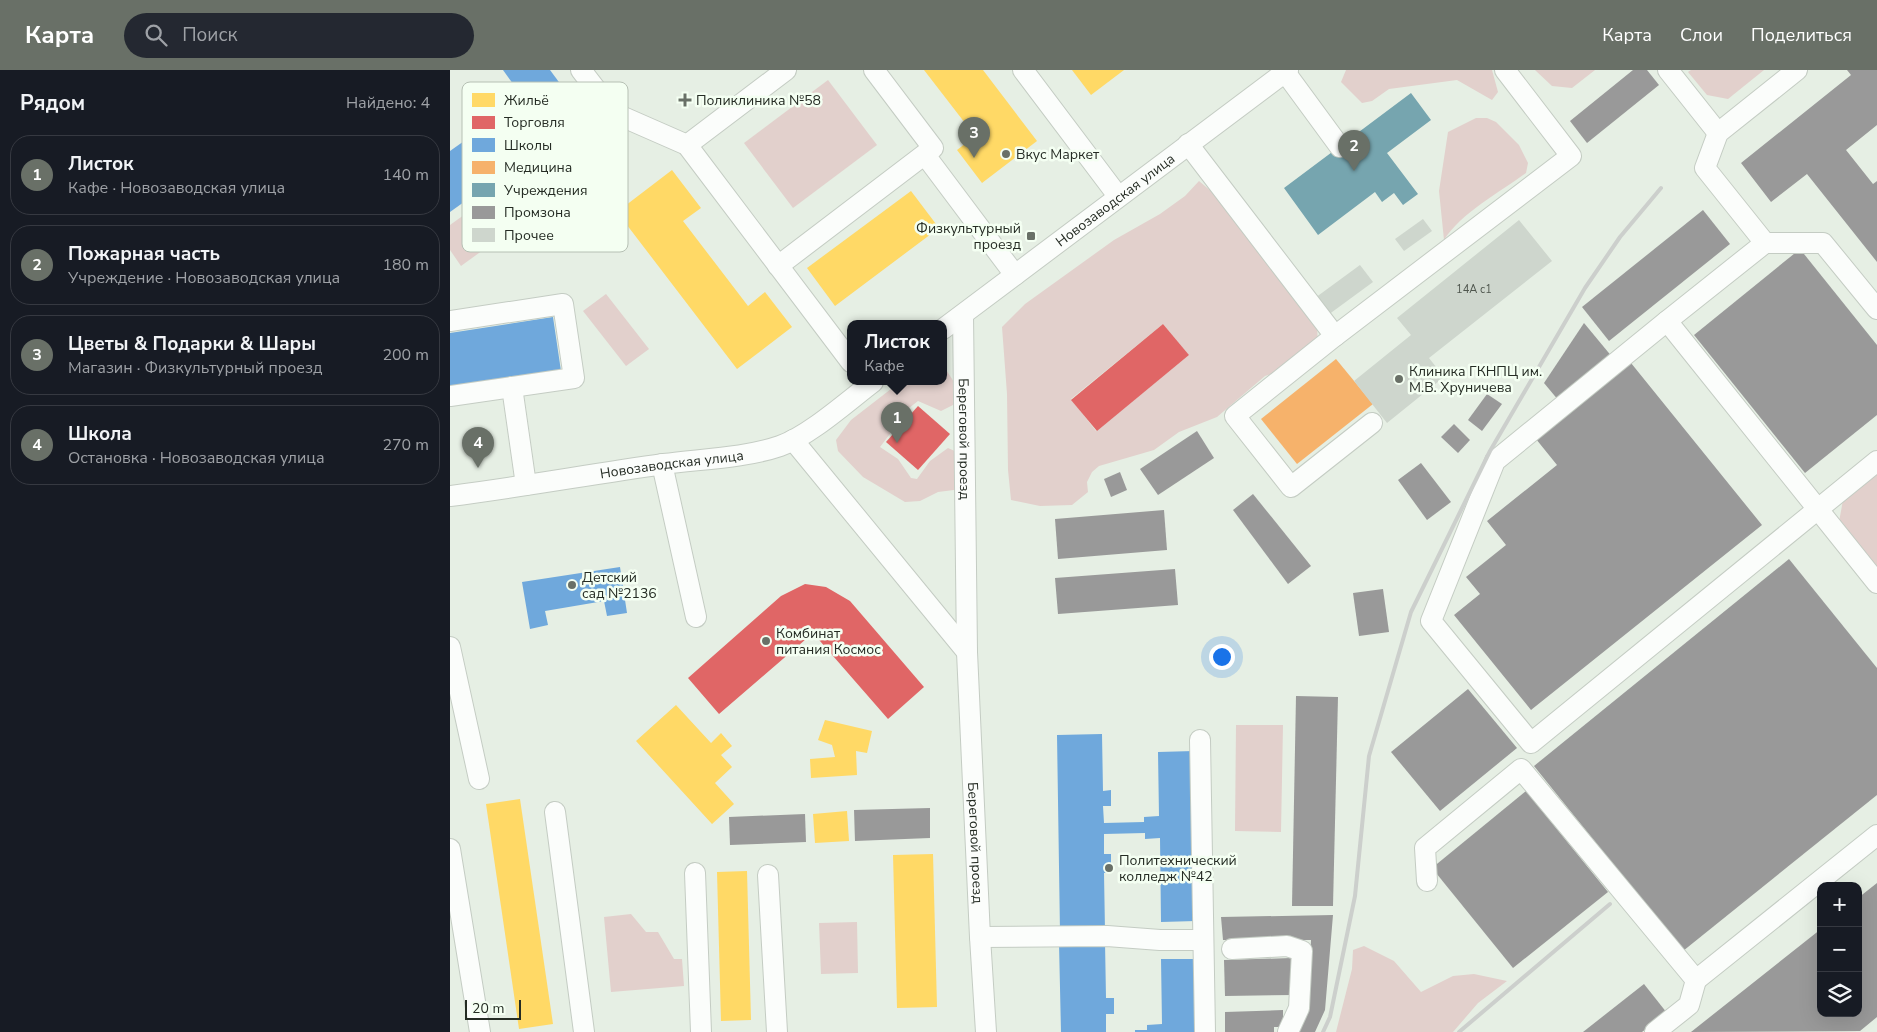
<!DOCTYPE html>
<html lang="ru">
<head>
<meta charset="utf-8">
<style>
	body { margin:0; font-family:"Nunito Sans",sans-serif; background:#242831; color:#f1f3f6 }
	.controls { position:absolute; right:15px; bottom:15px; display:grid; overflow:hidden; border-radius:10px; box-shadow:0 5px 20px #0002 }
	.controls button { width:45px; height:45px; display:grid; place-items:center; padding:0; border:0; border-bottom:1px solid #363941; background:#171b24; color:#f1f3f6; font:25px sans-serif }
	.scale { position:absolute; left:15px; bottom:12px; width:56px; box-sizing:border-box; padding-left:5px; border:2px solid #252c24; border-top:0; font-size:14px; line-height:18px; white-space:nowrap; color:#252c24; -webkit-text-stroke:4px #f4fff2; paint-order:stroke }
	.you { position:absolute; left:771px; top:586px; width:18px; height:18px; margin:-12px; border:4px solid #fff; border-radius:50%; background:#1a73e8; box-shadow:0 0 0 8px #1a73e833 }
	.badge { display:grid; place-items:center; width:32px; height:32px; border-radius:50%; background:#697067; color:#fff; font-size:16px; font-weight:700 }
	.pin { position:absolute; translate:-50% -41px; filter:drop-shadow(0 1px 2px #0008) }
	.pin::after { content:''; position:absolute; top:26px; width:18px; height:15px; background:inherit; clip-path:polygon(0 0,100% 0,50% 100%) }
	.popup { position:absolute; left:397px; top:250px; width:100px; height:65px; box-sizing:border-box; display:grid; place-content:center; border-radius:10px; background:#171b24; filter:drop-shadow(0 1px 4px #0005); font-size:16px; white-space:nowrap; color:#9ea1a6 }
	.popup b { font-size:19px; color:#f1f3f6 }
	.popup::after { content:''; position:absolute; left:50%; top:100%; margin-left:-10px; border:10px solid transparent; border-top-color:#171b24 }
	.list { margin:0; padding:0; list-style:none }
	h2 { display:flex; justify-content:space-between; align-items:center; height:65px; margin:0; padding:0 20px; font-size:21px }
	h2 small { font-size:16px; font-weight:400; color:#9ea1a6 }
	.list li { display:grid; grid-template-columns:32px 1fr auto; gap:15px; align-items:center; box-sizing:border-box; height:80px; margin:0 10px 10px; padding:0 10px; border:1px solid #363941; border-radius:20px }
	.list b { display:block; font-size:19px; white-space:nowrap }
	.list p { margin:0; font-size:16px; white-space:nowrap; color:#9ea1a6 }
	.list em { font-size:16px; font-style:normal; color:#9ea1a6 }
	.icon { flex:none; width:28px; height:28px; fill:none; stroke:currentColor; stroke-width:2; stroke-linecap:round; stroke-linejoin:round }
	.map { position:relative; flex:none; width:1427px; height:962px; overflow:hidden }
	header { display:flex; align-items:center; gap:30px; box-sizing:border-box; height:70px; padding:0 25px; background:#697067; color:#fff }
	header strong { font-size:24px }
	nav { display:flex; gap:28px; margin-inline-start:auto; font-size:18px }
	.search { width:350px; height:45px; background:#242831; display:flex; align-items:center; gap:12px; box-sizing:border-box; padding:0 18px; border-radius:28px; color:#9ea1a6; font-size:19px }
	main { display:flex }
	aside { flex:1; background:#171b24 }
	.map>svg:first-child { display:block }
</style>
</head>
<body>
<header>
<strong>Карта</strong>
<div class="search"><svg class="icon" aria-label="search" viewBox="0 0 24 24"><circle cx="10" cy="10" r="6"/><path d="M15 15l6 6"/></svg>Поиск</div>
<nav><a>Карта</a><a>Слои</a><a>Поделиться</a></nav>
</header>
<main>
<aside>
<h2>Рядом<small>Найдено: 4</small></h2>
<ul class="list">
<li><span class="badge">1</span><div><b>Листок</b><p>Кафе · Новозаводская улица</p></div><em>140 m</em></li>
<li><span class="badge">2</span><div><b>Пожарная часть</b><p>Учреждение · Новозаводская улица</p></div><em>180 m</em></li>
<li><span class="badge">3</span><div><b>Цветы &amp; Подарки &amp; Шары</b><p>Магазин · Физкультурный проезд</p></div><em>200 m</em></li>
<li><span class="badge">4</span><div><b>Школа</b><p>Остановка · Новозаводская улица</p></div><em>270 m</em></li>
</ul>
</aside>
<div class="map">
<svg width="1427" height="962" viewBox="0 0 1427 962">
	<rect width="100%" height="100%" fill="#e6efe4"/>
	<g fill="#e2d0cc" fill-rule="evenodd">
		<path d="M 896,0 L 1042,0 L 1048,22 L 1042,30 L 1007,10 L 939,19 L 922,31 L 912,33 L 891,12 Z"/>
		<path d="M 1085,0 L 1145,0 L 1122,18 L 1102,16 Z"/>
		<path d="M 1241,0 L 1314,0 L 1278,29 L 1257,25 L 1238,2 Z"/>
		<path d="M 378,10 L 427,75 L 343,138 L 294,73 Z"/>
		<path d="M 1026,48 L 1037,48 L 1046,52 L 1069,75 L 1078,93 L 1076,103 C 1050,122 1011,143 994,170 L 989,121 L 998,62 Z"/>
		<path d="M 749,111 L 781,138 L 867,255 L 868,276 L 836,299 L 815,306 L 767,347 L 729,362 L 704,380 L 649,396 L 642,402 L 637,412 L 638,422 L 622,435 L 590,436 L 561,430 L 558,400 L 557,324 L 552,257 L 575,234 L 664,170 L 710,144 L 735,126 ZM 713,254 L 739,285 L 646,361 L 621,329 Z"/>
		<path d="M 57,114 L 80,146 L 11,196 L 0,180 L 0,155 Z"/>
		<path d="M 156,224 L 199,279 L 176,296 L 133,241 Z"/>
		<path d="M 493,295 L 504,312 L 505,334 L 491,341 L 468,331 L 450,345 L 446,356 L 430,377 L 448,389 L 461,408 L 467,409 L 480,391 L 498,378 L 509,383 L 513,403 L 504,420 L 488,422 L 470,431 L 455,432 L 413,407 L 388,381 L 386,370 L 401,350 L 450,312 L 493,312 Z"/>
		<path d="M 1427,404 L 1427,500 L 1389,452 L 1393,430 Z"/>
		<path d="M 786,655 L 833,655 L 831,762 L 785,761 Z"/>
		<path d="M 181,844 L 196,862 L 208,862 L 224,889 L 232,889 L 234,916 L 161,922 L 154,847 Z"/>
		<path d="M 407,852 L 408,903 L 371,904 L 369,853 Z"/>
		<path d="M 914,876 L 944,891 L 971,922 L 1003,906 L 1024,904 L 1057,911 L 1028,933 L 1003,962 L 886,962 L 902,899 L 903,880 Z"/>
	</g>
	<g fill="#ffd966">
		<path d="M 474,0 L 533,0 L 587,71 L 532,113 L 507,80 L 525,66 Z"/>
		<path d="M 622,0 L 674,0 L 641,25 Z"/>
		<path d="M 222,100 L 251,138 L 233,151 L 298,236 L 315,222 L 342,257 L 287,299 L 167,142 Z"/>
		<path d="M 461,121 L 489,158 L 385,236 L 357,198 Z"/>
		<path d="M 226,635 L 261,673 L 271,663 L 282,676 L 271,685 L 282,697 L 265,713 L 284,734 L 262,754 L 186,671 Z"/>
		<path d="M 375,650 L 422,661 L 417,683 L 406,681 L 407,705 L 361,708 L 360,689 L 385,687 L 382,675 L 368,670 Z"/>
		<path d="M 70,729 L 103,954 L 69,959 L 36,734 Z"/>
		<path d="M 397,741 L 399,771 L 365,773 L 363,744 Z"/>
		<path d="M 483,784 L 487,937 L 447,938 L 443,785 Z"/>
		<path d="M 297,801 L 301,950 L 271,951 L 267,802 Z"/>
	</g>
	<g fill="#e06666">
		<path d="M 713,254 L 739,285 L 647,361 L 621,330 Z"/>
		<path d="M 468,336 L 500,364 L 468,400 L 436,372 Z"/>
		<path d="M 355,514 L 376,517 L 400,531 L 474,617 L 438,649 L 363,563 L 269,644 L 238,608 L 331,526 Z"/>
	</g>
	<g fill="#6fa8dc">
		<path d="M 53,0 L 100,0 L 137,50 L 106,73 Z"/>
		<path d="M 24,64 L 53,104 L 0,142 L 0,81 Z"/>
		<path d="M 103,247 L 111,301 L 0,317 L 0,263 Z"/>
		<path d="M 170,497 L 177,543 L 157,546 L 154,531 L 95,541 L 98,555 L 80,559 L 72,512 Z"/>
		<path d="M 652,664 L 653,721 L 661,720 L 661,736 L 653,736 L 654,753 L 694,752 L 694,747 L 709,746 L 708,682 L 744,681 L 746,851 L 711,852 L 710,768 L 695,769 L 695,763 L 654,764 L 654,784 L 661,784 L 661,803 L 654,803 L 655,861 L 610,862 L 607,665 Z"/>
		<path d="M 655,872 L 656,928 L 664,928 L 664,944 L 656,944 L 656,962 L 611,962 L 609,873 Z"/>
		<path d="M 711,889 L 746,889 L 747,962 L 685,962 L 685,960 L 697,960 L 697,955 L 712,954 Z"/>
	</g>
	<path fill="#f6b26b" d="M 886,289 L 923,334 L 847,394 L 811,349 Z"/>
	<path fill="#76a5af" d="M 961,23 L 981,50 L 937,83 L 968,124 L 953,135 L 944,123 L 932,132 L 925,122 L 868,165 L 834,118 Z"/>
	<g fill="#999">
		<path d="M 1183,0 L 1197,0 L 1209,15 L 1137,73 L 1120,51 Z"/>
		<path d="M 1397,0 L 1427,0 L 1427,55 L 1396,80 L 1423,114 L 1427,111 L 1427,192 L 1357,104 L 1321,132 L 1291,93 L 1401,5 Z"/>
		<path d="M 1253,140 L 1280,174 L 1159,271 L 1132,237 Z"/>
		<path d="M 1350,179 L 1427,275 L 1427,345 L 1355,403 L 1244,265 Z"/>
		<path d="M 1134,253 L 1163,288 L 1109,331 L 1094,313 Z"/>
		<path d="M 1181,293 L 1312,455 L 1081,640 L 1004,545 L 1030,524 L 1016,507 L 1056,475 L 1037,451 L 1107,395 L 1086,369 Z"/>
		<path d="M 1037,324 L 1052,334 L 1032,361 L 1018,350 Z"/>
		<path d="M 1004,354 L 1020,370 L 1008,383 L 991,367 Z"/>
		<path d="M 747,361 L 764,388 L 708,425 L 690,399 Z"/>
		<path d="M 971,393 L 1001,432 L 977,450 L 948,410 Z"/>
		<path d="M 670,402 L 677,420 L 661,427 L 654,409 Z"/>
		<path d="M 803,424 L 861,496 L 838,514 L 783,440 Z"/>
		<path d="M 714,440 L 717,480 L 608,489 L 605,449 Z"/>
		<path d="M 1339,489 L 1427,598 L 1427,725 L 1233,881 L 1084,696 Z"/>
		<path d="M 725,499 L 728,535 L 608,544 L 605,508 Z"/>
		<path d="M 933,519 L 939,562 L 909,566 L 903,523 Z"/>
		<path d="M 1018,619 L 1067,678 L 990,741 L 941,682 Z"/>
		<path d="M 846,626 L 888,627 L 883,836 L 842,836 Z"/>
		<path d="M 1076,721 L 1158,822 L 1063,898 L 982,798 Z"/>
		<path d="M 480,738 L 480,768 L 405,771 L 404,740 Z"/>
		<path d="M 355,744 L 356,772 L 280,775 L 279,747 Z"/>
		<path d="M 1427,813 L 1427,947 L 1410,961 L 1241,962 L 1371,859 L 1371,943 L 1408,943 L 1408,828 Z"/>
		<path d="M 883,845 L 875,940 L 865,962 L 847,962 L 858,940 L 861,870 L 773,870 L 771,847 Z"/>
		<path d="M 841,888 L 842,925 L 775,926 L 774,890 Z"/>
		<path d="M 1194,914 L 1217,943 L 1192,962 L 1133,962 Z"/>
		<path d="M 833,940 L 833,957 L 824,957 L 824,962 L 775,962 L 775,942 Z"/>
	</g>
	<g fill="#ced6cd">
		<path d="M 973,149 L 982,161 L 954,181 L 945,169 Z"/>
		<path d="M 1069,150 L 1102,191 L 979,288 L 994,307 L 937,353 L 904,311 L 961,265 L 947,248 Z"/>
		<path d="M 910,195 L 923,212 L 878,245 L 865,228 Z"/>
	</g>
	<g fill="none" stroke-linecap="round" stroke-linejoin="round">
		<g stroke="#c4ccc3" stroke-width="22">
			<g id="minor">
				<path d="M 131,0 L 164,43 L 237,75 L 401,292"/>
				<path d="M 573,0 L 668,126"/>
				<path d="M 1218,0 L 1268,63"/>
				<path d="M 1347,0 L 1268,63 L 1255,98 L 1315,173 L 1217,251 L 1427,513"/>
				<path d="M 835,2 L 890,77"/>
				<path d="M 738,74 L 885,266 L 1121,86 L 1055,0"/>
				<path d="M 237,75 L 336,0"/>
				<path d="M 475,85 L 565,205"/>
				<path d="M 1315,173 L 1373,173 L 1427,239"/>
				<path d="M 328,196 L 483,78 L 424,0"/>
				<path id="s1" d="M 513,245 L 517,582 L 530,867 L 536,962"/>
				<path d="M 0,251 L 113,234 L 124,308 L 0,326"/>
				<path d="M 1217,251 L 1045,391 L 981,551 L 1081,673 L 1427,391"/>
				<path id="s2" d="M 493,259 L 838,0"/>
				<path d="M 885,266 L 785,346 L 841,417 L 922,353"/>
				<path d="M 62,317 L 76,415"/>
				<path d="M 343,370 L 517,582"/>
				<path d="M 212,394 L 246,547"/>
				<path id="s3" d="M 0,426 C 71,417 142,404 214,394 C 251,389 295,388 330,376 C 359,366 398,331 423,312"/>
				<path d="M 0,577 L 29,709"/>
				<path d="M 750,670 L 755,962"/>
				<path d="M 105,742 L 134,962"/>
				<path d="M 0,779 L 30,962"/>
				<path d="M 245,803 L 251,962"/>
				<path d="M 318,805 L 327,962"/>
				<path d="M 977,811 L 975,778 L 1071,699 L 1246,910 L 1427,765"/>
				<path d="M 530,867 L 657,866 L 710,870 L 753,870"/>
				<path d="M 782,879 L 837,876 L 852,881 L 849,938 L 838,962"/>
				<path d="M 1205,962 L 1239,935 L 1246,910"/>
			</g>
		</g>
		<use href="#minor" stroke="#fbfdfb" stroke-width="20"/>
		<g stroke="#cccfcc" stroke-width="4">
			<path d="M 873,962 L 880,947 L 905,826 L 919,686 L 961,542 L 1040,381 L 1135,218 L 1170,167 L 1211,118"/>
			<path d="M 1009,962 L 1160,834"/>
		</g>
	</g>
	<g fill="#697067" stroke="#f4fff2" stroke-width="2">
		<path d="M232.5 22.5h5v5h5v5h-5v5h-5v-5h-5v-5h5z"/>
		<circle cx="556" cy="84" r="5"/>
		<rect x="576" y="161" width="10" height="10" rx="2.5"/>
		<circle cx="949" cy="309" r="5"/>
		<circle cx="122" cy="515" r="5"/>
		<circle cx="316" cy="571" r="5"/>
		<circle cx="659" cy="798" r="5"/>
	</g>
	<g text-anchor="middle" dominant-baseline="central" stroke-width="5" stroke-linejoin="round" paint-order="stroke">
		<g font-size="11" fill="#4f564e">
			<text x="1024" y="219">14А с1</text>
		</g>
		<g font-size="14" fill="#252c24" stroke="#f4fff2" text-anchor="start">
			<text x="246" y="30">Поликлиника №58</text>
			<text x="566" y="84">Вкус Маркет</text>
			<text x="571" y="158" text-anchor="end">Физкультурный<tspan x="571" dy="16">проезд</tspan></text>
			<text x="959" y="301">Клиника ГКНПЦ им.<tspan x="959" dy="16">М.В. Хруничева</tspan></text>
			<text x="132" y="507">Детский<tspan x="132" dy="16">сад №2136</tspan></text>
			<text x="326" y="563">Комбинат<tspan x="326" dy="16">питания Космос</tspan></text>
			<text x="669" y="790">Политехнический<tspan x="669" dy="16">колледж №42</tspan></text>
		</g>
		<g font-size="14" fill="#252c24" stroke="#f4fff2">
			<text stroke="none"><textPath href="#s2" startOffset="215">Новозаводская улица</textPath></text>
			<text stroke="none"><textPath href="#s1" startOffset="124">Береговой проезд</textPath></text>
			<text stroke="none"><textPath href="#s3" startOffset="224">Новозаводская улица</textPath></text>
			<text stroke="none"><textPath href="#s1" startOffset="528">Береговой проезд</textPath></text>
		</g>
	</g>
	<rect x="12" y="12" width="166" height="170" rx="8" fill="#f4fff2" stroke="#b6c0b4" stroke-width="1"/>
	<rect x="22" y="23" width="23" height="14" fill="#ffd966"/>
	<rect x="22" y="46" width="23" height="13" fill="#e06666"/>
	<rect x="22" y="68" width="23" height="14" fill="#6fa8dc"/>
	<rect x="22" y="91" width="23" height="13" fill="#f6b26b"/>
	<rect x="22" y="113" width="23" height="14" fill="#76a5af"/>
	<rect x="22" y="136" width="23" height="13" fill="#999"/>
	<rect x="22" y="158" width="23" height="14" fill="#ced6cd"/>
	<g font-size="14" fill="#252c24">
		<text x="54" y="35">Жильё</text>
		<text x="54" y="57">Торговля</text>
		<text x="54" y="80">Школы</text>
		<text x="54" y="102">Медицина</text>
		<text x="54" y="125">Учреждения</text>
		<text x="54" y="147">Промзона</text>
		<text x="54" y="170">Прочее</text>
	</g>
</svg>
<div class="controls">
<button>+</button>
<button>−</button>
<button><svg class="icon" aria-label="layers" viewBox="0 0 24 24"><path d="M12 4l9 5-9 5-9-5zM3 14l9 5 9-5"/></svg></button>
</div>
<div class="scale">20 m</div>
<div class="you"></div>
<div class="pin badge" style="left:447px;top:373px">1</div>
<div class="popup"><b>Листок</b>Кафе</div>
<div class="pin badge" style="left:904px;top:101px">2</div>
<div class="pin badge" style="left:524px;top:88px">3</div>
<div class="pin badge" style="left:28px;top:398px">4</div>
</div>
</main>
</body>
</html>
